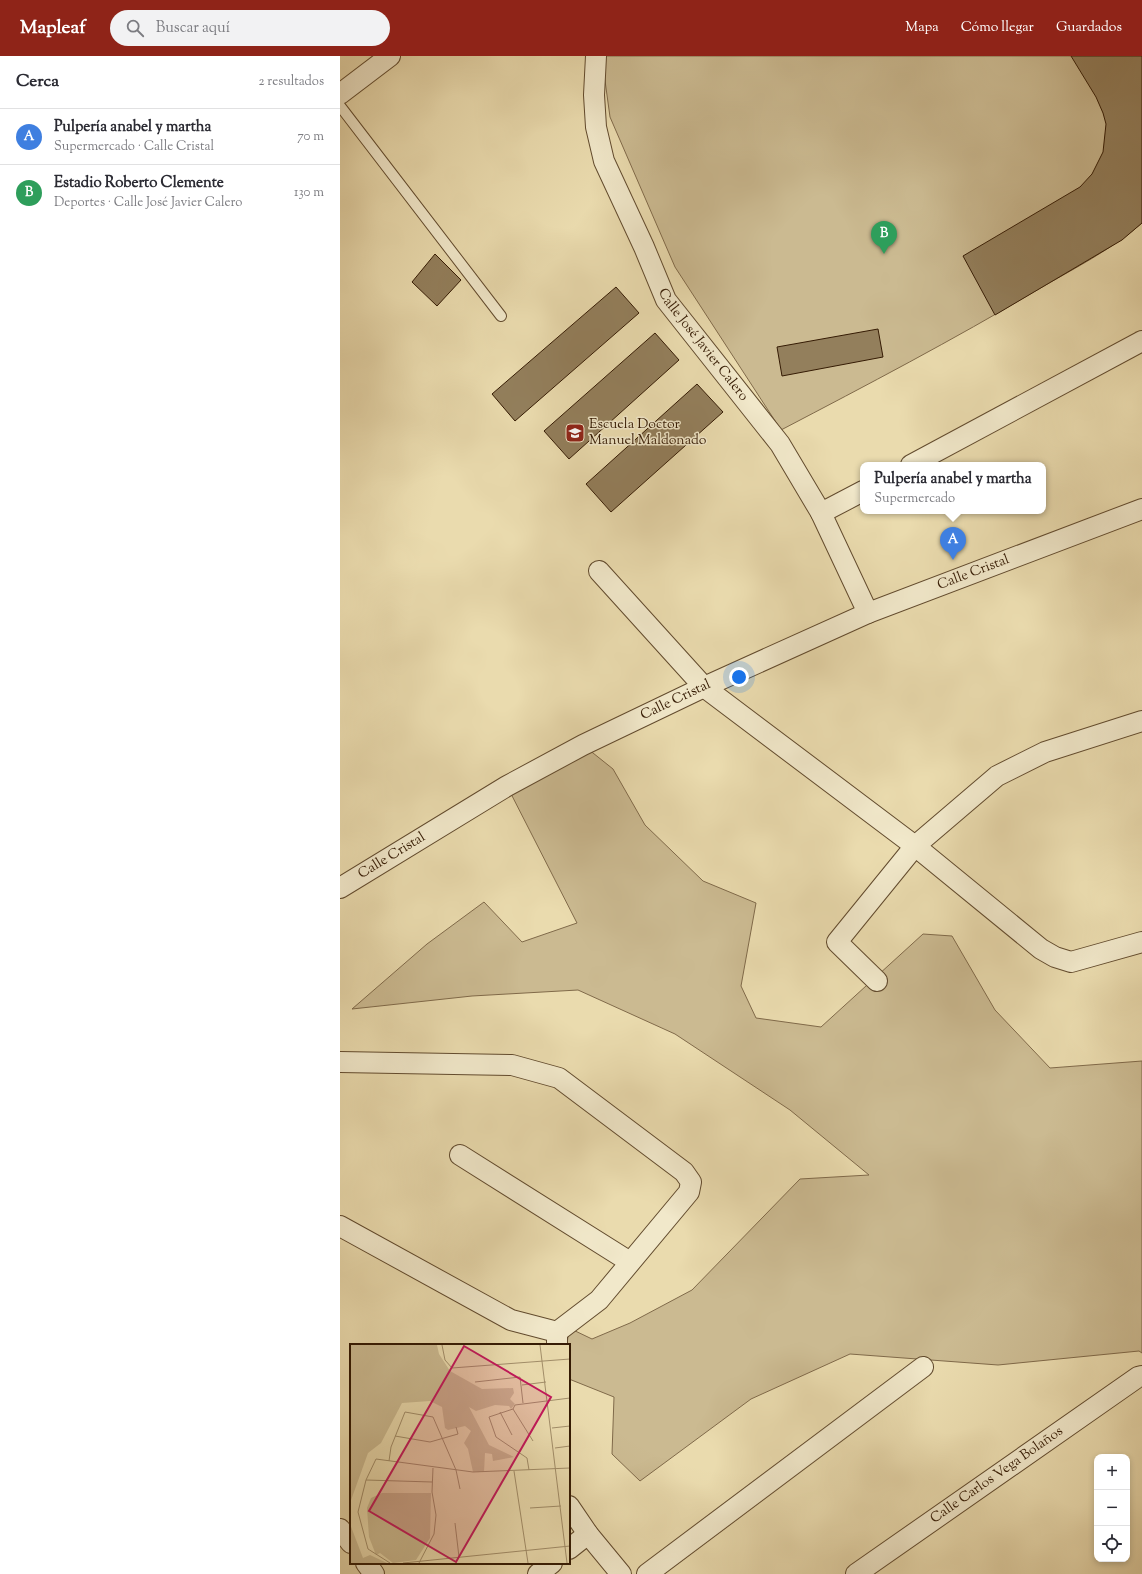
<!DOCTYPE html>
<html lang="es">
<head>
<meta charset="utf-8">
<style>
	body { margin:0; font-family:"Sorts Mill Goudy",serif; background:#f2f2f3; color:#2b2b33 }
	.controls { position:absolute; right:12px; bottom:12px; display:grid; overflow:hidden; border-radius:8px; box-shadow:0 2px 6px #0003 }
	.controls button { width:36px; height:36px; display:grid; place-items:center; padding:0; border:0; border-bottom:1px solid #e1e1e2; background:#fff; color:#2b2b33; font:20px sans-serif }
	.you { position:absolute; left:399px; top:621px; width:14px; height:14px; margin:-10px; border:3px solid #fff; border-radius:50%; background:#1a73e8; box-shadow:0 0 0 6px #1a73e833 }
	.badge { display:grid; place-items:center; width:26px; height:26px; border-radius:50%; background:#8f2418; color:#fff; font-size:13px; font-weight:700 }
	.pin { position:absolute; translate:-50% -33px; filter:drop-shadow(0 1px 2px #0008) }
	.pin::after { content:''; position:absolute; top:21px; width:14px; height:12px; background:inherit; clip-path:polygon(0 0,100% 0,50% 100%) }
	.popup { position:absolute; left:520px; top:406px; width:186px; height:52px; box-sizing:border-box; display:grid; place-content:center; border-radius:8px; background:#fff; filter:drop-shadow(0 1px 3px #0005); font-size:13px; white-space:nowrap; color:#7c7c81 }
	.popup b { font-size:15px; color:#2b2b33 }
	.popup::after { content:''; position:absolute; left:50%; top:100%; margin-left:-8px; border:8px solid transparent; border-top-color:#fff }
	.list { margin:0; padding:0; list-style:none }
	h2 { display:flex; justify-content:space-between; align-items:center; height:52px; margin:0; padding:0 16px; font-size:17px }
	h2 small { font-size:13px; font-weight:400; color:#7c7c81 }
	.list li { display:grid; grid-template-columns:26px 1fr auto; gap:12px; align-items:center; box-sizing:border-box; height:56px; padding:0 16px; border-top:1px solid #e1e1e2 }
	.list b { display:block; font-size:15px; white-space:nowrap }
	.list p { margin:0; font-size:13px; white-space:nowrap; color:#7c7c81 }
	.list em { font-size:13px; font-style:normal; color:#7c7c81 }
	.icon { flex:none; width:22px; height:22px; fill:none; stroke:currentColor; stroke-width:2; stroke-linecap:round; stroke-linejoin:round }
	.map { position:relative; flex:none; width:802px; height:1518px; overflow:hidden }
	header { display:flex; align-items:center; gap:24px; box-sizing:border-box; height:56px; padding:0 20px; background:#8f2418; color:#fff }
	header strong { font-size:19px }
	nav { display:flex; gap:22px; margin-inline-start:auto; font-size:14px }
	.search { width:280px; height:36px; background:#f2f2f3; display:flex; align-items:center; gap:10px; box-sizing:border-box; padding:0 14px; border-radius:22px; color:#7c7c81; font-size:15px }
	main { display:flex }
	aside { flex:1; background:#fff }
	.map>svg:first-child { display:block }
</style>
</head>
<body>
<header>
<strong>Mapleaf</strong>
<div class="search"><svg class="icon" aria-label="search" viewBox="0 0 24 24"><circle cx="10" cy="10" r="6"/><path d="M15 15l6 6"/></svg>Buscar aquí</div>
<nav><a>Mapa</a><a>Cómo llegar</a><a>Guardados</a></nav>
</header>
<main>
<aside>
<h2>Cerca<small>2 resultados</small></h2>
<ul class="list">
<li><span class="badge" style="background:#3f7fe0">A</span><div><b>Pulpería anabel y martha</b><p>Supermercado · Calle Cristal</p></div><em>70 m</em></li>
<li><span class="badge" style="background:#2e9e5b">B</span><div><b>Estadio Roberto Clemente</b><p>Deportes · Calle José Javier Calero</p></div><em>130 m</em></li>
</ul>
</aside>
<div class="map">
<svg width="802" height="1518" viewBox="0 0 802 1518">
	<rect width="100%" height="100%" fill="#eadbae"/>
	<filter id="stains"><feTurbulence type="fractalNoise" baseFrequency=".005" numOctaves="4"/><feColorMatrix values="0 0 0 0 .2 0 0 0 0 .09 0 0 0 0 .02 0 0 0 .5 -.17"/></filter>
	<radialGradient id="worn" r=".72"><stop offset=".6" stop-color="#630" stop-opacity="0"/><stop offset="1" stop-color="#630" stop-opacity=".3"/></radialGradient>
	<g fill="#cbba91" stroke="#806a4a">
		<path d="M 265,0 L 802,0 L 802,167 C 771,194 733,213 697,234 C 613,284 527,329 441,374 L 335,211 L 270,61 L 263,10 Z"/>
		<path d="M 243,689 L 273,713 L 305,769 L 363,825 L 416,847 L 401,930 L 416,962 L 481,971 L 583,878 L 612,880 L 655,954 L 710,1012 L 802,1005 L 802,1297 L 799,1295 L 658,1309 L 510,1298 L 411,1343 L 300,1425 L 272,1398 L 274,1341 L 229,1323 L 229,1289 L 227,1289 L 229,1272 L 252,1283 L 290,1267 L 352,1234 L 460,1123 L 529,1119 L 450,1054 L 335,978 L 238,934 L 132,940 L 12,953 L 87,888 L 144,846 L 182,886 L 237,867 L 167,730 Z"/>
	</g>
	<g fill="#937f5c" stroke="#351b04">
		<path d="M 731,0 L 802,0 L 802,167 L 782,184 L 655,259 L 623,200 L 740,131 L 752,118 L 763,96 L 766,68 L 763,57 L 756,41 Z"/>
		<path d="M 95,198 L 121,224 L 97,250 L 72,226 Z"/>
		<path d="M 276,231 L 299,257 L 175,365 L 152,338 Z"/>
		<path d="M 538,273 L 543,301 L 442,320 L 437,291 Z"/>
		<path d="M 315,277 L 339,304 L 229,403 L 204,375 Z"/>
		<path d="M 357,328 L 383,356 L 271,456 L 246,428 Z"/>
	</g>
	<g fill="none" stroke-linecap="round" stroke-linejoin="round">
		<g stroke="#624b2e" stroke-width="12">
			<path id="service" d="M 0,50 L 161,260"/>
		</g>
		<g stroke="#624b2e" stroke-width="22">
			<g id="minor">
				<path id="s1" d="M 256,0 L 254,39 L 256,71 L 264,105 L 304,191 L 326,244 L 440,388 L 481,457 L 528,557"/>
				<path d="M 0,38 L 50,0"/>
				<path d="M 571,409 L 802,285"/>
				<path d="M 481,457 L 523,435"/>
				<path d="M 259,515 L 364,631 L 575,790 L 701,893 L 715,901 L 731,906 L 802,886"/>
				<path id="s2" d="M 0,832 L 167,730 L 243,689 L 364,631 L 528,557 L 802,453"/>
				<path d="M 537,925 L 497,886 L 575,790 L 657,720 L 705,696 L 802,665"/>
				<path d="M 0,1006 L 172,1009 L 219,1022 L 344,1116 L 351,1126 L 349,1136 L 259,1244 L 217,1276 L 217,1289"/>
				<path d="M 120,1099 L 290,1206"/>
				<path d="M 0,1170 L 171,1264 L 217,1276"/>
				<path d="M 229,1450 L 248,1478 L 281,1518"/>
				<path d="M 0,1473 L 11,1487"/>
				<path d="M 229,1493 L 248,1478"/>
				<path d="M 26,1507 L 34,1518"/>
				<path d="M 198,1518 L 212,1507"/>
				<path d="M 307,1518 L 583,1311"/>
				<path id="s3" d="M 516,1518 L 798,1321 L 802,1320"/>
			</g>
		</g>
		<use href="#service" stroke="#f1e8ca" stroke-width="10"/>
		<use href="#minor" stroke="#f1e8ca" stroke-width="20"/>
	</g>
	<defs>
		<g id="school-square" transform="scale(1)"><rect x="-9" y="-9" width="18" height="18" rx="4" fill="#8f2418" stroke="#f1e8ca"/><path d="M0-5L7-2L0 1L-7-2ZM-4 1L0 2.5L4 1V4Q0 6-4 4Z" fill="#fff"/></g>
	</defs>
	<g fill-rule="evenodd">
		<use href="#school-square" x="235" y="377"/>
	</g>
	<g text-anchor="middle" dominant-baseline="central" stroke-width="3" stroke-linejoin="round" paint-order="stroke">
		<g font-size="14" fill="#351b04" stroke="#f1e8ca">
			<text stroke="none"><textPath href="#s1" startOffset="316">Calle José Javier Calero</textPath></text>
			<text stroke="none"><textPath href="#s2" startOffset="709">Calle Cristal</textPath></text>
			<text stroke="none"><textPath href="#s2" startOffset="385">Calle Cristal</textPath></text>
			<text stroke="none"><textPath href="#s2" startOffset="61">Calle Cristal</textPath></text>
			<text stroke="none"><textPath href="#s3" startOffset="172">Calle Carlos Vega Bolaños</textPath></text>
		</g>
		<g font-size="14" fill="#351b04" stroke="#f1e8ca" text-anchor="start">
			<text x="249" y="369">Escuela Doctor<tspan x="249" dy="16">Manuel Maldonado</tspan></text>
		</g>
	</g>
	<g transform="translate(10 1288)">
		<rect width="220" height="220" fill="#eadbae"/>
		<path d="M 0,1 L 87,1 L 89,10 L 100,27 L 132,45 L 163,44 L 164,49 L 160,55 L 165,60 L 161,65 L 159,62 L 145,61 L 126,67 L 119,63 L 139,101 L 164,113 L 143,117 L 142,110 L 135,109 L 134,128 L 123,128 L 118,105 L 114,99 L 121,87 L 115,82 L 98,86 L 95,84 L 92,63 L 80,57 L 52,59 L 31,99 L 18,109 L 0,159 ZM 32,149 L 81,149 L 80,194 L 66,216 L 43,219 L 30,209 L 26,211 L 19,193 L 17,164 L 21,154 ZM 0,180 L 13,214 L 20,211 L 37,219 L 0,219 Z" fill="#cbba91"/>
		<path fill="none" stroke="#a28e6a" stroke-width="1" d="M 92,1 L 95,16 L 102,24 L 220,15M 190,1 L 217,219M 125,38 L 170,33 L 173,59M 172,41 L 196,38M 163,65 L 183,97M 150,68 L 162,91M 202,84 L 220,82M 45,92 L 80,98 L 108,90 L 106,83M 205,104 L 220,102M 39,117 L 41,103 L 55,68 L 83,73 L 106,126 L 110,145M 179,126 L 177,114 L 146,93 L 139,73 L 163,65 L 165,61 L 220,54M 164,127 L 178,219M 16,136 L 82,138M 180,164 L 211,162M 105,179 L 109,213M 40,219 L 18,205 L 8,168 L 16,136 L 26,115 L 123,128 L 220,124M 53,219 L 220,202M 69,219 L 84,190 L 86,171 L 82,148 L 83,124"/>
		<path fill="#c2185b" fill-opacity="0.15" stroke="#c2185b" stroke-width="2" d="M 114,2 L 201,53 L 106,218 L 19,167 Z"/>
		<rect width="220" height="220" fill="none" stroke="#351b04" stroke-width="2"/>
	</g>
	<rect width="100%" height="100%" filter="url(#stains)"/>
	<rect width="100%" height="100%" fill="url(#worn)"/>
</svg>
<div class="controls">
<button>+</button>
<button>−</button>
<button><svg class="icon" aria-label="locate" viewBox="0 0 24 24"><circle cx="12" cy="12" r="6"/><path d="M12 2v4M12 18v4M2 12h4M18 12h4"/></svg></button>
</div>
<div class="you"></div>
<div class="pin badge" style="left:613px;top:504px;background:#3f7fe0">A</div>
<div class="popup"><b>Pulpería anabel y martha</b>Supermercado</div>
<div class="pin badge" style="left:544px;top:198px;background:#2e9e5b">B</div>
</div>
</main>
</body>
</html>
